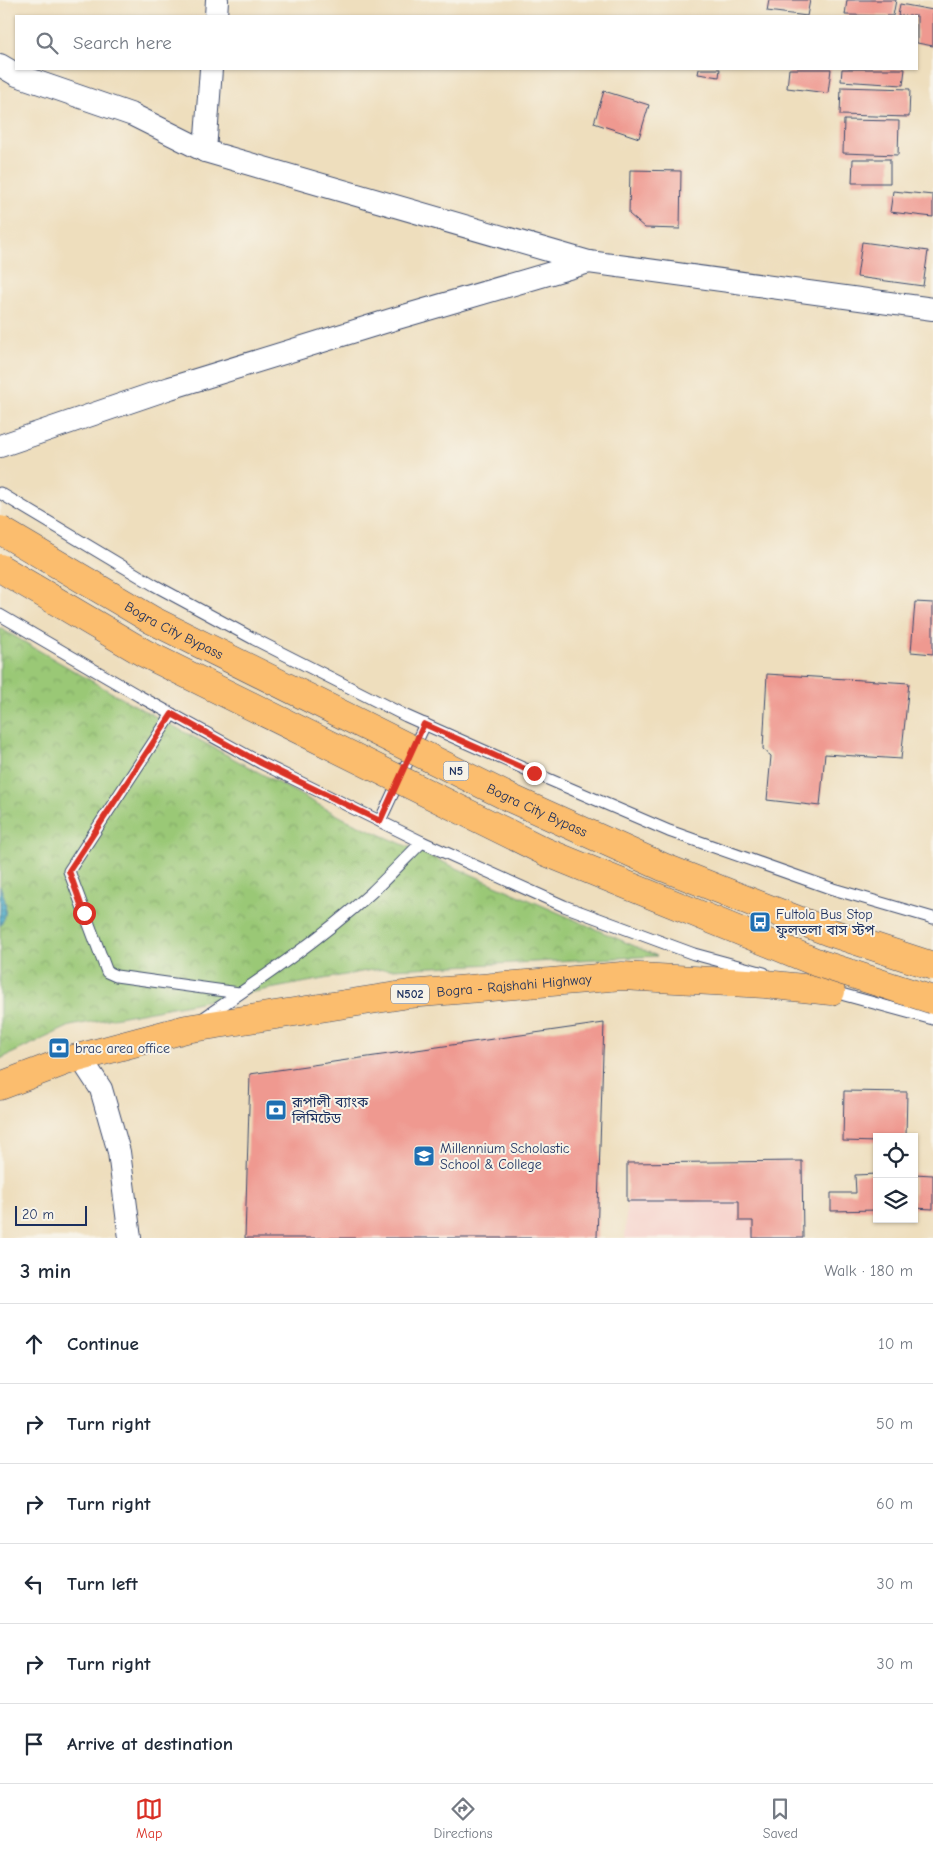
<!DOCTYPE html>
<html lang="en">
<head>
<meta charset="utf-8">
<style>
	body { margin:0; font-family:"Comic Neue","Noto Sans Bengali",sans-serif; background:#f2f2f3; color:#1f2937 }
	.controls { position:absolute; right:15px; bottom:15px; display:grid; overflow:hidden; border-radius:0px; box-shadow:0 1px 4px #0004 }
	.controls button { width:45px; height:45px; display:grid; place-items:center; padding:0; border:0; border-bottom:1px solid #e0e1e3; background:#fff; color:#1f2937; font:25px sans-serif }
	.scale { position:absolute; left:15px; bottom:12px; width:72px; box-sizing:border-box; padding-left:5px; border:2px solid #1b2f5e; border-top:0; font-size:14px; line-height:18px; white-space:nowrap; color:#1b2f5e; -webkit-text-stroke:4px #f7f3e8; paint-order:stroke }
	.stop { position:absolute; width:15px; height:15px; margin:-11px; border:4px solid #d93025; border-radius:50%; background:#fff }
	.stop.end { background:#d93025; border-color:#fff; box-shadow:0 1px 5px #0008 }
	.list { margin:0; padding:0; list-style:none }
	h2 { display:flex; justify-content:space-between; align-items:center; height:65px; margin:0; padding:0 20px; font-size:21px }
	h2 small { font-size:16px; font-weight:400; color:#747a83 }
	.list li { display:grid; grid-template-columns:32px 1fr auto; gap:15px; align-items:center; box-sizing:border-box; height:80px; padding:0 20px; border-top:1px solid #e0e1e3 }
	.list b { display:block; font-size:19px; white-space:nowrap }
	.list em { font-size:16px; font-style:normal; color:#747a83 }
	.icon { flex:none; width:28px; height:28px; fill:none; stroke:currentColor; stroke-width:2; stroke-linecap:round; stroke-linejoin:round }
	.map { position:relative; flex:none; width:933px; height:1238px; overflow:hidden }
	.search { position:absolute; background:#fff; box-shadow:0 1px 4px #0004; left:15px; right:15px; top:15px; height:55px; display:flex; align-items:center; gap:12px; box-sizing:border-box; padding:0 18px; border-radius:0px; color:#747a83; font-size:19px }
	.sheet { height:545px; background:#fff }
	nav { display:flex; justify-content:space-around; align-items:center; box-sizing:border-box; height:70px; border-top:1px solid #e0e1e3; background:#fff; font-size:14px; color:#747a83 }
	nav a { display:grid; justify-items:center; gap:2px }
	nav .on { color:#d93025 }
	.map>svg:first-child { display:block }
</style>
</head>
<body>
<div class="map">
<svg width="933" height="1238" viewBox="0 0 933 1238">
	<defs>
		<pattern id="park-crowns" width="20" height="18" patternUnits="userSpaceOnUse" patternTransform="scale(1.25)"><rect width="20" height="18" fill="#9ac876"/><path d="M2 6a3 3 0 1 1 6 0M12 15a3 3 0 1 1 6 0" fill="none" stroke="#7da364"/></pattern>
		<pattern id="water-rules" width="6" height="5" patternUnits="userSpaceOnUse" patternTransform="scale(1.25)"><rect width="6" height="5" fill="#47a9c6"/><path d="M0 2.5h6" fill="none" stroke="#3a8aa4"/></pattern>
	</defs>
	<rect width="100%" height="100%" fill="#f7f3e8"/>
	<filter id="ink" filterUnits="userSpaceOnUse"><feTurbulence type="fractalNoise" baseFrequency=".02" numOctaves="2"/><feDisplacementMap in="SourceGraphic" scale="10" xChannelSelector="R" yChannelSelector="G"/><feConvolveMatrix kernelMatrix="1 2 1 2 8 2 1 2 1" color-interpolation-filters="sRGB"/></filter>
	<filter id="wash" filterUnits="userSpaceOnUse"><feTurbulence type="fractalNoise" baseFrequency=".0096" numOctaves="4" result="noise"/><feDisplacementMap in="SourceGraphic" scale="20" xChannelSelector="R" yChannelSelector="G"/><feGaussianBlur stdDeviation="1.12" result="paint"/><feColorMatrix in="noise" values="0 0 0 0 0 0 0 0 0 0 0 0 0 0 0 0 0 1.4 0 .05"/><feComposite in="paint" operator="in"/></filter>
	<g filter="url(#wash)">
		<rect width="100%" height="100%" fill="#eedebd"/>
		<path fill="#f7d0ca" d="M 628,1173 L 792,1173 L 790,1238 L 625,1238 Z"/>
		<path fill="url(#park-crowns)" stroke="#5a7c6a" d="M 0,628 L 114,694 L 345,819 L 657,956 L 372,970 L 70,1026 L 0,1059 Z"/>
		<path fill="url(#water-rules)" stroke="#316c92" d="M 0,886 C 6,900 9,913 0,926 Z"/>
		<g id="blocks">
			<g fill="#ef9990">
				<path d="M 769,0 L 810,0 L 807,16 L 767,11 Z"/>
				<path d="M 847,0 L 896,0 L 893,16 L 845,15 Z"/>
				<path d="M 900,4 L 933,10 L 933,46 L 917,43 L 917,16 L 898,16 Z"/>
				<path d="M 699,69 L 720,69 L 719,77 L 698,74 Z"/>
				<path d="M 789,69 L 831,69 L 828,93 L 787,88 Z"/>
				<path d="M 842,69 L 905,69 L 903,85 L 841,81 Z"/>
				<path d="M 841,87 L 910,89 L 909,117 L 840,115 Z"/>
				<path d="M 604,91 L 649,105 L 639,138 L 594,123 Z"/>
				<path d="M 844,120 L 899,121 L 898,155 L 843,153 Z"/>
				<path d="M 853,159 L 890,159 L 890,183 L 852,183 Z"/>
				<path d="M 630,170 L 681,171 L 680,229 L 645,228 L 629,214 Z"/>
				<path d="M 893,191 L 933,195 L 933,217 L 890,212 Z"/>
				<path d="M 862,242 L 928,251 L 923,286 L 857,277 Z"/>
				<path d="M 915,602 L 933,603 L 933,654 L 911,652 Z"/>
				<path d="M 767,674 L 909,683 L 901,759 L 825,754 L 820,806 L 767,800 L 771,756 L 763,749 Z"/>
				<path d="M 604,1023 L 597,1238 L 245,1238 L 250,1074 Z"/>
				<path d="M 844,1091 L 907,1092 L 906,1137 L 877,1137 L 877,1142 L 843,1141 Z"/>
				<path d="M 802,1161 L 803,1238 L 753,1238 L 753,1221 L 739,1221 L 739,1201 L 627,1201 L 627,1163 Z"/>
				<path d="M 877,1174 L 877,1210 L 831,1211 L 831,1193 L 856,1193 L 855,1175 Z"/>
				<path d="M 914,1174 L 933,1175 L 933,1209 L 914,1208 Z"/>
			</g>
		</g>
	</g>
	<g filter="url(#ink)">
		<use href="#blocks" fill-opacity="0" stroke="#3b496c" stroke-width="1"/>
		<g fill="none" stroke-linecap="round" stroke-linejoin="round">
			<g stroke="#3b496c" stroke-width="13">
				<g id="lane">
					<path d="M 0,493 L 154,585 L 254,639 L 406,716 L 534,773 L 669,831 L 833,889 L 933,918"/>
					<path d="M 0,615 L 139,696 L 261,763 L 422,842 L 564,906 L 694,954 L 764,973"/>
					<path d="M 172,714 L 69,871 L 107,972 L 116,976 L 239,993"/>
					<path d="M 380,821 L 425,724"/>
					<path d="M 830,991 L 933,1019"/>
					<path d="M 202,1019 C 260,980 319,940 371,893 C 388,877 405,859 422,842"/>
				</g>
			</g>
			<g stroke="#3b496c" stroke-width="24">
				<g id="street">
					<path d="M 216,16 L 217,0"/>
					<path d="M 0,65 L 17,75 L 133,115 L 205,151 L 589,262 L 933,309"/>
					<path d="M 205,151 L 211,69"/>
					<path d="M 0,446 L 170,388 L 394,319 L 589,262"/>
					<path d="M 80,1057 L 101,1089 L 119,1152 L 130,1238"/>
				</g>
			</g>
			<g stroke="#3b496c" stroke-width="29">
				<g id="highway">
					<path id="s1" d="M 0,1086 L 66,1061 L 186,1029 L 409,994 L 622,976 L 765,984 L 831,991"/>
				</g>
			</g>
			<use href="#lane" stroke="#fff" stroke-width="11"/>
			<use href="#street" stroke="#fff" stroke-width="22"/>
			<use href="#highway" stroke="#fbbd6e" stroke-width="28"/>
			<g stroke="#3b496c" stroke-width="29" stroke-linecap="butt">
				<g id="highway-bridge">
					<path id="s2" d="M 0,530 L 152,620 L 510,798 L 663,867 L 754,903 L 829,932 L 933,966"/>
					<path d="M 0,568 L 144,653 L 546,852 L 818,963 L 933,1000"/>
				</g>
			</g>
			<use href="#highway-bridge" stroke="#fbbd6e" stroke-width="28"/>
		</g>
	</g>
	<g fill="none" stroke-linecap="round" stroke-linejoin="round" filter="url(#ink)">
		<path stroke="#d93025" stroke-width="6" d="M 84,913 L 69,871 L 172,714 L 261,763 L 380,821 L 424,724 L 534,773"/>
	</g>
	<defs>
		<g id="bus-square" transform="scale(1.125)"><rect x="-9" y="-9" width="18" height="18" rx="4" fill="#1f6fb2" stroke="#f7f3e8"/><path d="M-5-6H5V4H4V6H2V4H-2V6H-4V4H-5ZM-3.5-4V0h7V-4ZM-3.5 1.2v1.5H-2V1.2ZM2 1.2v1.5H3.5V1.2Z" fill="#fff"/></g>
		<g id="bank-square" transform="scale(1.125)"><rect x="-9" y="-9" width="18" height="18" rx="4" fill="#1f6fb2" stroke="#f7f3e8"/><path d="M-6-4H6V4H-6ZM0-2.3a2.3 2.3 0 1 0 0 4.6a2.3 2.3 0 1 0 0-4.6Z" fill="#fff"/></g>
		<g id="school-square" transform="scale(1.125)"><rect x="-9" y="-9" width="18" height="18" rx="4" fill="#1f6fb2" stroke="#f7f3e8"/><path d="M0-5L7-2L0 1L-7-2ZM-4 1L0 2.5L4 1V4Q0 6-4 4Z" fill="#fff"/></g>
	</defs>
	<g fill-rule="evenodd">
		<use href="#bus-square" x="760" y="922"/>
		<use href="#bank-square" x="59" y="1048"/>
		<use href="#bank-square" x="276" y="1110"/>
		<use href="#school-square" x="424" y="1156"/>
	</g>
	<g text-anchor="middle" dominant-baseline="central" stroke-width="4" stroke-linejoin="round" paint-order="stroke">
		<g fill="#f7f3e8" stroke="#5d6a87" stroke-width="1">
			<rect x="443.5" y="761.5" width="25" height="19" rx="4"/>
			<rect x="391" y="984.5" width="38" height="19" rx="4"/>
		</g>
		<g font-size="12" font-weight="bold" fill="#1b2f5e">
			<text x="456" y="771">N5</text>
			<text x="410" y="994">N502</text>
		</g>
		<g font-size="14" fill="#1b2f5e" stroke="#f7f3e8">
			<text stroke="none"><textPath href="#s2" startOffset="201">Bogra City Bypass</textPath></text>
			<text stroke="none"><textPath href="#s2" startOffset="606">Bogra City Bypass</textPath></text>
			<text stroke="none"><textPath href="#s1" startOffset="526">Bogra - Rajshahi Highway</textPath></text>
		</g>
		<g font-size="14" fill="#1b2f5e" stroke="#f7f3e8" text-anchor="start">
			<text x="776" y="914">Fultola Bus Stop<tspan x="776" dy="16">ফুলতলা বাস স্টপ</tspan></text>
			<text x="75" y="1048">brac area office</text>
			<text x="292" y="1102">রূপালী ব্যাংক<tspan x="292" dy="16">লিমিটেড</tspan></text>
			<text x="440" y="1148">Millennium Scholastic<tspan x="440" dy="16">School &amp; College</tspan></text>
		</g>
	</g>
</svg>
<div class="controls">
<button><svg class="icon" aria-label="locate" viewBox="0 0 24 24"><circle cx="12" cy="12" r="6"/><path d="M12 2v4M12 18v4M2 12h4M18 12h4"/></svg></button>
<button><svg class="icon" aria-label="layers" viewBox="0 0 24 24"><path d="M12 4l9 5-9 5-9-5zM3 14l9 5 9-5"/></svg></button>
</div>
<div class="scale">20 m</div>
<div class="stop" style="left:84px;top:913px"></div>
<div class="stop end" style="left:534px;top:773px"></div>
<div class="search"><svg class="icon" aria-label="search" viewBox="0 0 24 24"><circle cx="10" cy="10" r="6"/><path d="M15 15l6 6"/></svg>Search here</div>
</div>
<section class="sheet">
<h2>3 min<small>Walk · 180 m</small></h2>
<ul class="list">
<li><svg class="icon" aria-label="ahead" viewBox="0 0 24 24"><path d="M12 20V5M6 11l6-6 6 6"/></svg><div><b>Continue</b></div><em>10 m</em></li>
<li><svg class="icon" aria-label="right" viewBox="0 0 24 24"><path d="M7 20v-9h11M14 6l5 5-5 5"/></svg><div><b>Turn right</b></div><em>50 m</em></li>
<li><svg class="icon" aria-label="right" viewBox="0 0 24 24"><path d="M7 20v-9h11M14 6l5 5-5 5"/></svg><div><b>Turn right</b></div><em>60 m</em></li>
<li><svg class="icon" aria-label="left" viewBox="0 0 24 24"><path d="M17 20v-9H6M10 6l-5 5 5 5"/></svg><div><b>Turn left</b></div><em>30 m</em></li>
<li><svg class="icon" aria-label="right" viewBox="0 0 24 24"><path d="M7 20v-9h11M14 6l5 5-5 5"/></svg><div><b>Turn right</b></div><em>30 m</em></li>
<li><svg class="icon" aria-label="arrive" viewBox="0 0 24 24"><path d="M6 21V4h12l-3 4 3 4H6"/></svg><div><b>Arrive at destination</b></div></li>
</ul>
</section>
<nav>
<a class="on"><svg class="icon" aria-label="map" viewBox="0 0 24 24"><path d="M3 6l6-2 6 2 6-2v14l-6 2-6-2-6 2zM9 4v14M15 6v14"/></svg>Map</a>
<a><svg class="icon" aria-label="directions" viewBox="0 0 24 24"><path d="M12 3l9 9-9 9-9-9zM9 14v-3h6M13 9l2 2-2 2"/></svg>Directions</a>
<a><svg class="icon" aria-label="saved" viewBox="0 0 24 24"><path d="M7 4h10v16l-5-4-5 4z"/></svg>Saved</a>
</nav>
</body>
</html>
